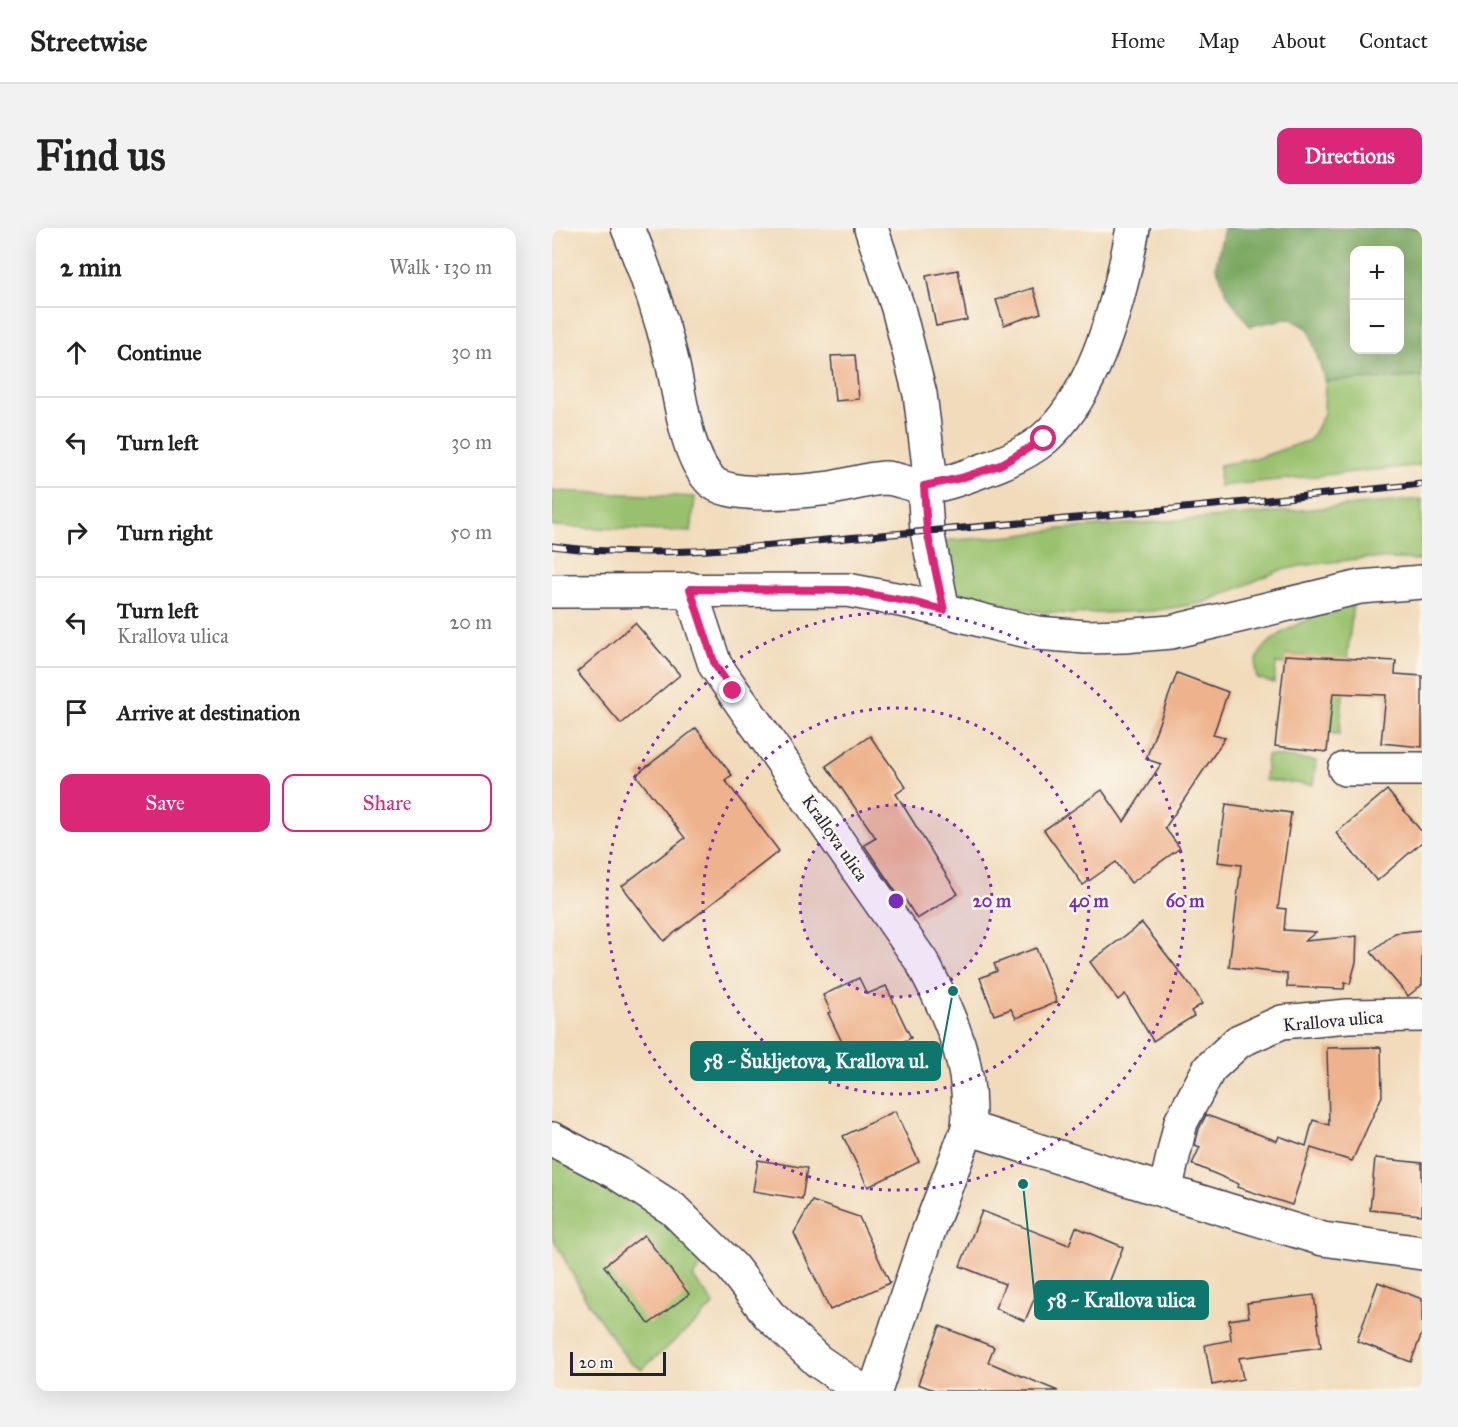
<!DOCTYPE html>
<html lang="en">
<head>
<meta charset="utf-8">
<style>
	body { margin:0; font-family:"IM FELL Great Primer",serif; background:#f2f2f2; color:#222 }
	.controls { position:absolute; right:18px; top:18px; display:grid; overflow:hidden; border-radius:12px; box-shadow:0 6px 24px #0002 }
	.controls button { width:54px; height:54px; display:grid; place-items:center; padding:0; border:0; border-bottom:2px solid #e0e0e0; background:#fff; color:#222; font:30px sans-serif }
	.scale { position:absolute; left:18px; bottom:15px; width:96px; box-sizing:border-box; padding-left:6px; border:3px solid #22223b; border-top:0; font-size:16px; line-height:21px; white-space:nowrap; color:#22223b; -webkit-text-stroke:4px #fbf7ec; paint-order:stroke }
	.stop { position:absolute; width:18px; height:18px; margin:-14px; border:4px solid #db2777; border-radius:50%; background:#fff }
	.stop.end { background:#db2777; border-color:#fff; box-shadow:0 2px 6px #0008 }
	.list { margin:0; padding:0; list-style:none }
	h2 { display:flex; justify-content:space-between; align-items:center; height:78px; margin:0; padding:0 24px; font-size:26px }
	h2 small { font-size:20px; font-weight:400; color:#767676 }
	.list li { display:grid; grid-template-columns:39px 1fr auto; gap:18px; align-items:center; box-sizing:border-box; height:90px; padding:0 24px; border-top:2px solid #e0e0e0 }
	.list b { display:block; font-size:22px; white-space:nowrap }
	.list p { margin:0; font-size:20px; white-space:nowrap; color:#767676 }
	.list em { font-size:20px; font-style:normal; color:#767676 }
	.actions { display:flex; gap:12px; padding:18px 24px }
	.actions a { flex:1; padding:14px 0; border:2px solid #db2777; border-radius:12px; text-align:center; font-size:21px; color:#db2777 }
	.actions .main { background:#db2777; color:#fff }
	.icon { flex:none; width:33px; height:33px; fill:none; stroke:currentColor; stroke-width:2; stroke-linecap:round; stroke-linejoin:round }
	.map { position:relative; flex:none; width:870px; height:1163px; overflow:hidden; border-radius:12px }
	header { display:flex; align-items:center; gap:36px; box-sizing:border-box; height:84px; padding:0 30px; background:#fff; border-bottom:2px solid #e0e0e0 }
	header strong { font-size:28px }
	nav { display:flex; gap:33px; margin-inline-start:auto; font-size:21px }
	.intro { display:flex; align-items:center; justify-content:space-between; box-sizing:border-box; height:144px; padding:0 36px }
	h1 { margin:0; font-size:42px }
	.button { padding:15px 27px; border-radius:12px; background:#db2777; color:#fff; font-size:21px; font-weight:700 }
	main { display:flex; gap:36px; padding:0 36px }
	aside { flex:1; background:#fff; border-radius:12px; box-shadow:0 6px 24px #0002 }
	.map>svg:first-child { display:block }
</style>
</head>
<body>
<header>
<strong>Streetwise</strong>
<nav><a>Home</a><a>Map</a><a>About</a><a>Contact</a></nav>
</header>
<div class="intro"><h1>Find us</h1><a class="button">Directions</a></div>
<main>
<aside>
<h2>2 min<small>Walk · 130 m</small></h2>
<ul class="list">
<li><svg class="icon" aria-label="ahead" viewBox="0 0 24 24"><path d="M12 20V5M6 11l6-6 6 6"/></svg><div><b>Continue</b></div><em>30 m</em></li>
<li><svg class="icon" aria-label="left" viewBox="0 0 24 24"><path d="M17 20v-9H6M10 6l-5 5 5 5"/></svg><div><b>Turn left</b></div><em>30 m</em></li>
<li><svg class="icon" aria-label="right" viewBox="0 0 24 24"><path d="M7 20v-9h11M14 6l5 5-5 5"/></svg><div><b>Turn right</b></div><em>50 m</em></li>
<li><svg class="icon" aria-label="left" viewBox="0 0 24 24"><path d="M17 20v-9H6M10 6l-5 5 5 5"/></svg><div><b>Turn left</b><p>Krallova ulica</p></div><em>20 m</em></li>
<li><svg class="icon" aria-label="arrive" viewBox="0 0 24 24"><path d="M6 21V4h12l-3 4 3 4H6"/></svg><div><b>Arrive at destination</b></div></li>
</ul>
<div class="actions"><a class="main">Save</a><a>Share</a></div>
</aside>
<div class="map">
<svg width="870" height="1163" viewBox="0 0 870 1163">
	<rect width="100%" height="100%" fill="#fbf7ec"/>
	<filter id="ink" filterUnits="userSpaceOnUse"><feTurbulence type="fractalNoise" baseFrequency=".0167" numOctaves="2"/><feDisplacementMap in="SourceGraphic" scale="12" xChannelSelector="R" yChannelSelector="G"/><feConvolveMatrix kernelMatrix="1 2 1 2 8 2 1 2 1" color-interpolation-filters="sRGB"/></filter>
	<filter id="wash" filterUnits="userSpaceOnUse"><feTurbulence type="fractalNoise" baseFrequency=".008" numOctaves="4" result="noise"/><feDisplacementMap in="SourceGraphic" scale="24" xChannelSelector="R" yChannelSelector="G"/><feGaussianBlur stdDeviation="1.35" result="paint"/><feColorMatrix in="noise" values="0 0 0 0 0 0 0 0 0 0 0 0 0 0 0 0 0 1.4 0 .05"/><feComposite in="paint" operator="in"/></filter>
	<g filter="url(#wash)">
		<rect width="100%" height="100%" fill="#f1dbbb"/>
		<g fill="#99c16d" stroke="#5e7254" stroke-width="1.5">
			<path d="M 870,149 L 870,237 L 667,258 L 668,237 L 706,230 L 758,212 L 772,186 L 773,153 Z"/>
			<path d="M 0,263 L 143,269 L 139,304 L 0,298 Z"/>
			<path d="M 870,271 L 870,332 L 813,330 L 748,338 L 726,343 L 651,375 L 600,383 L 518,386 L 481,383 L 429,371 L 405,369 L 387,313 L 461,308 L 509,301 L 670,289 Z"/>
			<path d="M 801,376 L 787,506 L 776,505 L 784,432 L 734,426 L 732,436 L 724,435 L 722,455 L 705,450 C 691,409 773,384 801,376 Z"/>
			<path d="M 715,527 L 764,533 L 761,557 L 713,552 Z"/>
			<path d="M 0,919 L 42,939 L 155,1029 L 141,1049 L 162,1076 L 150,1089 L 90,1141 L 77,1134 L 35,1073 L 0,1008 Z"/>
		</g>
		<path fill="#7aa760" stroke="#4e644e" stroke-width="1.5" fill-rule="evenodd" d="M 672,0 L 870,0 L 870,149 L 773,153 L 757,101 L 738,90 L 698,98 L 676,68 L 664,38 ZM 802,22 L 848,22 L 848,122 L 802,122 Z"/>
		<g id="blocks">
			<g fill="#eeb28c">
				<path d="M 406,42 L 415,92 L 384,98 L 374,48 Z"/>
				<path d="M 481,60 L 489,85 L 452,97 L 444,72 Z"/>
				<path d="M 303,127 L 307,171 L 283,173 L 279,128 Z"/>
				<path d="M 83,395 L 128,447 L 69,496 L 25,444 Z"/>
				<path d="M 733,427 L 844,433 L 843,446 L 870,448 L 870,519 L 829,515 L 834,467 L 781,465 L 775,524 L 723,518 Z"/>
				<path d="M 625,445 L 676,464 L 661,507 L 673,510 L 613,600 L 628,620 L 579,655 L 564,634 L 531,657 L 492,602 L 550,562 L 572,594 L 609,536 L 594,531 Z"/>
				<path d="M 144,500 L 180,547 L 173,552 L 227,623 L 112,713 L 70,658 L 133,610 L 84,547 Z"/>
				<path d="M 318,508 L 354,559 L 344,566 L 406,666 L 365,691 L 351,668 L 348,670 L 312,617 L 324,610 L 274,538 Z"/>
				<path d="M 835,562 L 870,604 L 870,614 L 825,653 L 784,605 Z"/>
				<path d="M 674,576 L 739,585 L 726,680 L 734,681 L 732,702 L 764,704 L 753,713 L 805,708 L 804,734 L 798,756 L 793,754 L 792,761 L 735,759 L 735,746 L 677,739 L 689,637 L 666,634 Z"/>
				<path d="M 590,695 L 644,765 L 650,776 L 639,783 L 642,788 L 601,813 L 573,766 L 566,772 L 538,734 Z"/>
				<path d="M 870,702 L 870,757 L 856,768 L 819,724 L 843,705 Z"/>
				<path d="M 484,720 L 505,774 L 464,790 L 459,781 L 442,787 L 428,750 L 445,743 L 442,736 Z"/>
				<path d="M 307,750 L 315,766 L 334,758 L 359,810 L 301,837 L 276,785 L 279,784 L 271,767 Z"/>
				<path d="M 829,819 L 830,868 L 800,933 L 759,920 L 740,977 L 685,959 L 687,956 L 640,936 L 648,919 L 643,917 L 647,901 L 654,887 L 725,913 L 727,908 L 754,918 L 761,892 L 777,897 L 775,820 Z"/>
				<path d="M 343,883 L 367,934 L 316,959 L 291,908 Z"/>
				<path d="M 823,930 L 870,935 L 870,987 L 818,982 Z"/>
				<path d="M 206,932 L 255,940 L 250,971 L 201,963 Z"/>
				<path d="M 260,973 L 307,989 L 338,1055 L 278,1082 L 242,1005 Z"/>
				<path d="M 430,983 L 517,1017 L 524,999 L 571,1019 L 544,1088 L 485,1064 L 473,1093 L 443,1080 L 453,1056 L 408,1038 Z"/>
				<path d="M 92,1007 L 137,1066 L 97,1096 L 52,1038 Z"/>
				<path d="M 826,1054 L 870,1071 L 870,1105 L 859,1134 L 805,1113 Z"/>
				<path d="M 762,1067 L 769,1119 L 687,1130 L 691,1151 L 660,1157 L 653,1117 L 679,1112 L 677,1092 L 697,1089 L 695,1075 Z"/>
				<path d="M 388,1098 L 442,1119 L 436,1134 L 506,1163 L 385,1163 L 366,1156 Z"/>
			</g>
		</g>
	</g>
	<g filter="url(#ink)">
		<use href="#blocks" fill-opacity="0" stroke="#413e4e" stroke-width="1.5"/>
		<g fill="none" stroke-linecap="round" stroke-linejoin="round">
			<g stroke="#413e4e" stroke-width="36">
				<g id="street">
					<path d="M 76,0 C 93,41 108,86 119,129 C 128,164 133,227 159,253 C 178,272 253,263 279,260 C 297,257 315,251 332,250 C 346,250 359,258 372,258 C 391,258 412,249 429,243 C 449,236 477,224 493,210 C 545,164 569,66 581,0"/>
					<path d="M 319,0 L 346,80 L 368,166 L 377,238 L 372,258 L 375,303 L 391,382"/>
					<path d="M 138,361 L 163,437 L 370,734 C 398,787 422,839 416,900 L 613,963 L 771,1011 L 870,1025"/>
					<path d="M 793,541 L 870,541"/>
					<path d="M 0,911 L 65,945 L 121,981 L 180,1039 L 217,1087 L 266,1133 L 310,1163"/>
					<path d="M 613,963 L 629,894 L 657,841 L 687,813 L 730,794 L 796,788 L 870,787"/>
					<path d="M 323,1163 L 376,1005 L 416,900"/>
				</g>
			</g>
			<g stroke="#413e4e" stroke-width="36">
				<path id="secondary" d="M 0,363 L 295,362 L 359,374 L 448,397 L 485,405 L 534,409 L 572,408 L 619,404 L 808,359 L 870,354"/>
			</g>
			<use href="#street" stroke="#fff" stroke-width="33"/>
			<use href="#secondary" stroke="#fff" stroke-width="33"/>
			<g stroke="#22223b" stroke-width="7">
				<path id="rail" d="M 0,318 C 109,333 221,316 329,307 C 510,292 690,275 870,256"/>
			</g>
			<use href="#rail" stroke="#fbf7ec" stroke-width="4.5" stroke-dasharray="14" stroke-linecap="butt"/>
		</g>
	</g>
	<g fill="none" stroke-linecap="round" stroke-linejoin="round" filter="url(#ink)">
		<path stroke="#db2777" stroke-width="8" d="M 181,463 L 163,437 L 138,361 L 295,362 L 359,374 L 392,382 L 375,303 L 372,258 L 409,250 L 448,237 L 492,211"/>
	</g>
	<circle cx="344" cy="673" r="96" fill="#7b2cbf" fill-opacity=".12"/>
	<g fill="none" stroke="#7b2cbf" stroke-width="3" stroke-dasharray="3 6">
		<circle cx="344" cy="673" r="96"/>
		<circle cx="344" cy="673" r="193"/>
		<circle cx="344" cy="673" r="289"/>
	</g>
	<g text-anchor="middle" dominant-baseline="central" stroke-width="5" stroke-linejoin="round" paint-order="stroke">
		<g font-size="18" fill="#22223b" stroke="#fbf7ec">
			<text transform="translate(283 610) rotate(55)">Krallova ulica</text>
			<text transform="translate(781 793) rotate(-5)">Krallova ulica</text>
		</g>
	</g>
	<circle cx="344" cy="673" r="9" fill="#7b2cbf" stroke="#fbf7ec" stroke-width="3"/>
	<g font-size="18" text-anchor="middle" font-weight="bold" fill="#7b2cbf" stroke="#fbf7ec" stroke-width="5" stroke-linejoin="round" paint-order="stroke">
		<text x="440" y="679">20 m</text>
		<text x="537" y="679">40 m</text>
		<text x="633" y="679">60 m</text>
	</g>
	<path fill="none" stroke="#0f766e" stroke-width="2" d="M401 763L388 833M471 956L483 1072"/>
	<g fill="#0f766e" stroke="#fbf7ec" stroke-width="2">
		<circle cx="401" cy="763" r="6"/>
		<circle cx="471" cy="956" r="6"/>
	</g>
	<g fill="#0f766e" stroke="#0f766e" stroke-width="2">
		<rect x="139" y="814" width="249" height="38" rx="6"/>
		<rect x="483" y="1053" width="173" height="38" rx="6"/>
	</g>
	<g font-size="20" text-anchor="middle" font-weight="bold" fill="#fff">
		<text x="264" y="840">58 ~ Šukljetova, Krallova ul.</text>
		<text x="569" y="1079">58 ~ Krallova ulica</text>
	</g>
</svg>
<div class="controls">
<button>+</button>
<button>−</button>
</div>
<div class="scale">20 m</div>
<div class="stop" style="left:492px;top:211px"></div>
<div class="stop end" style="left:181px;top:463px"></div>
</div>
</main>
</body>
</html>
